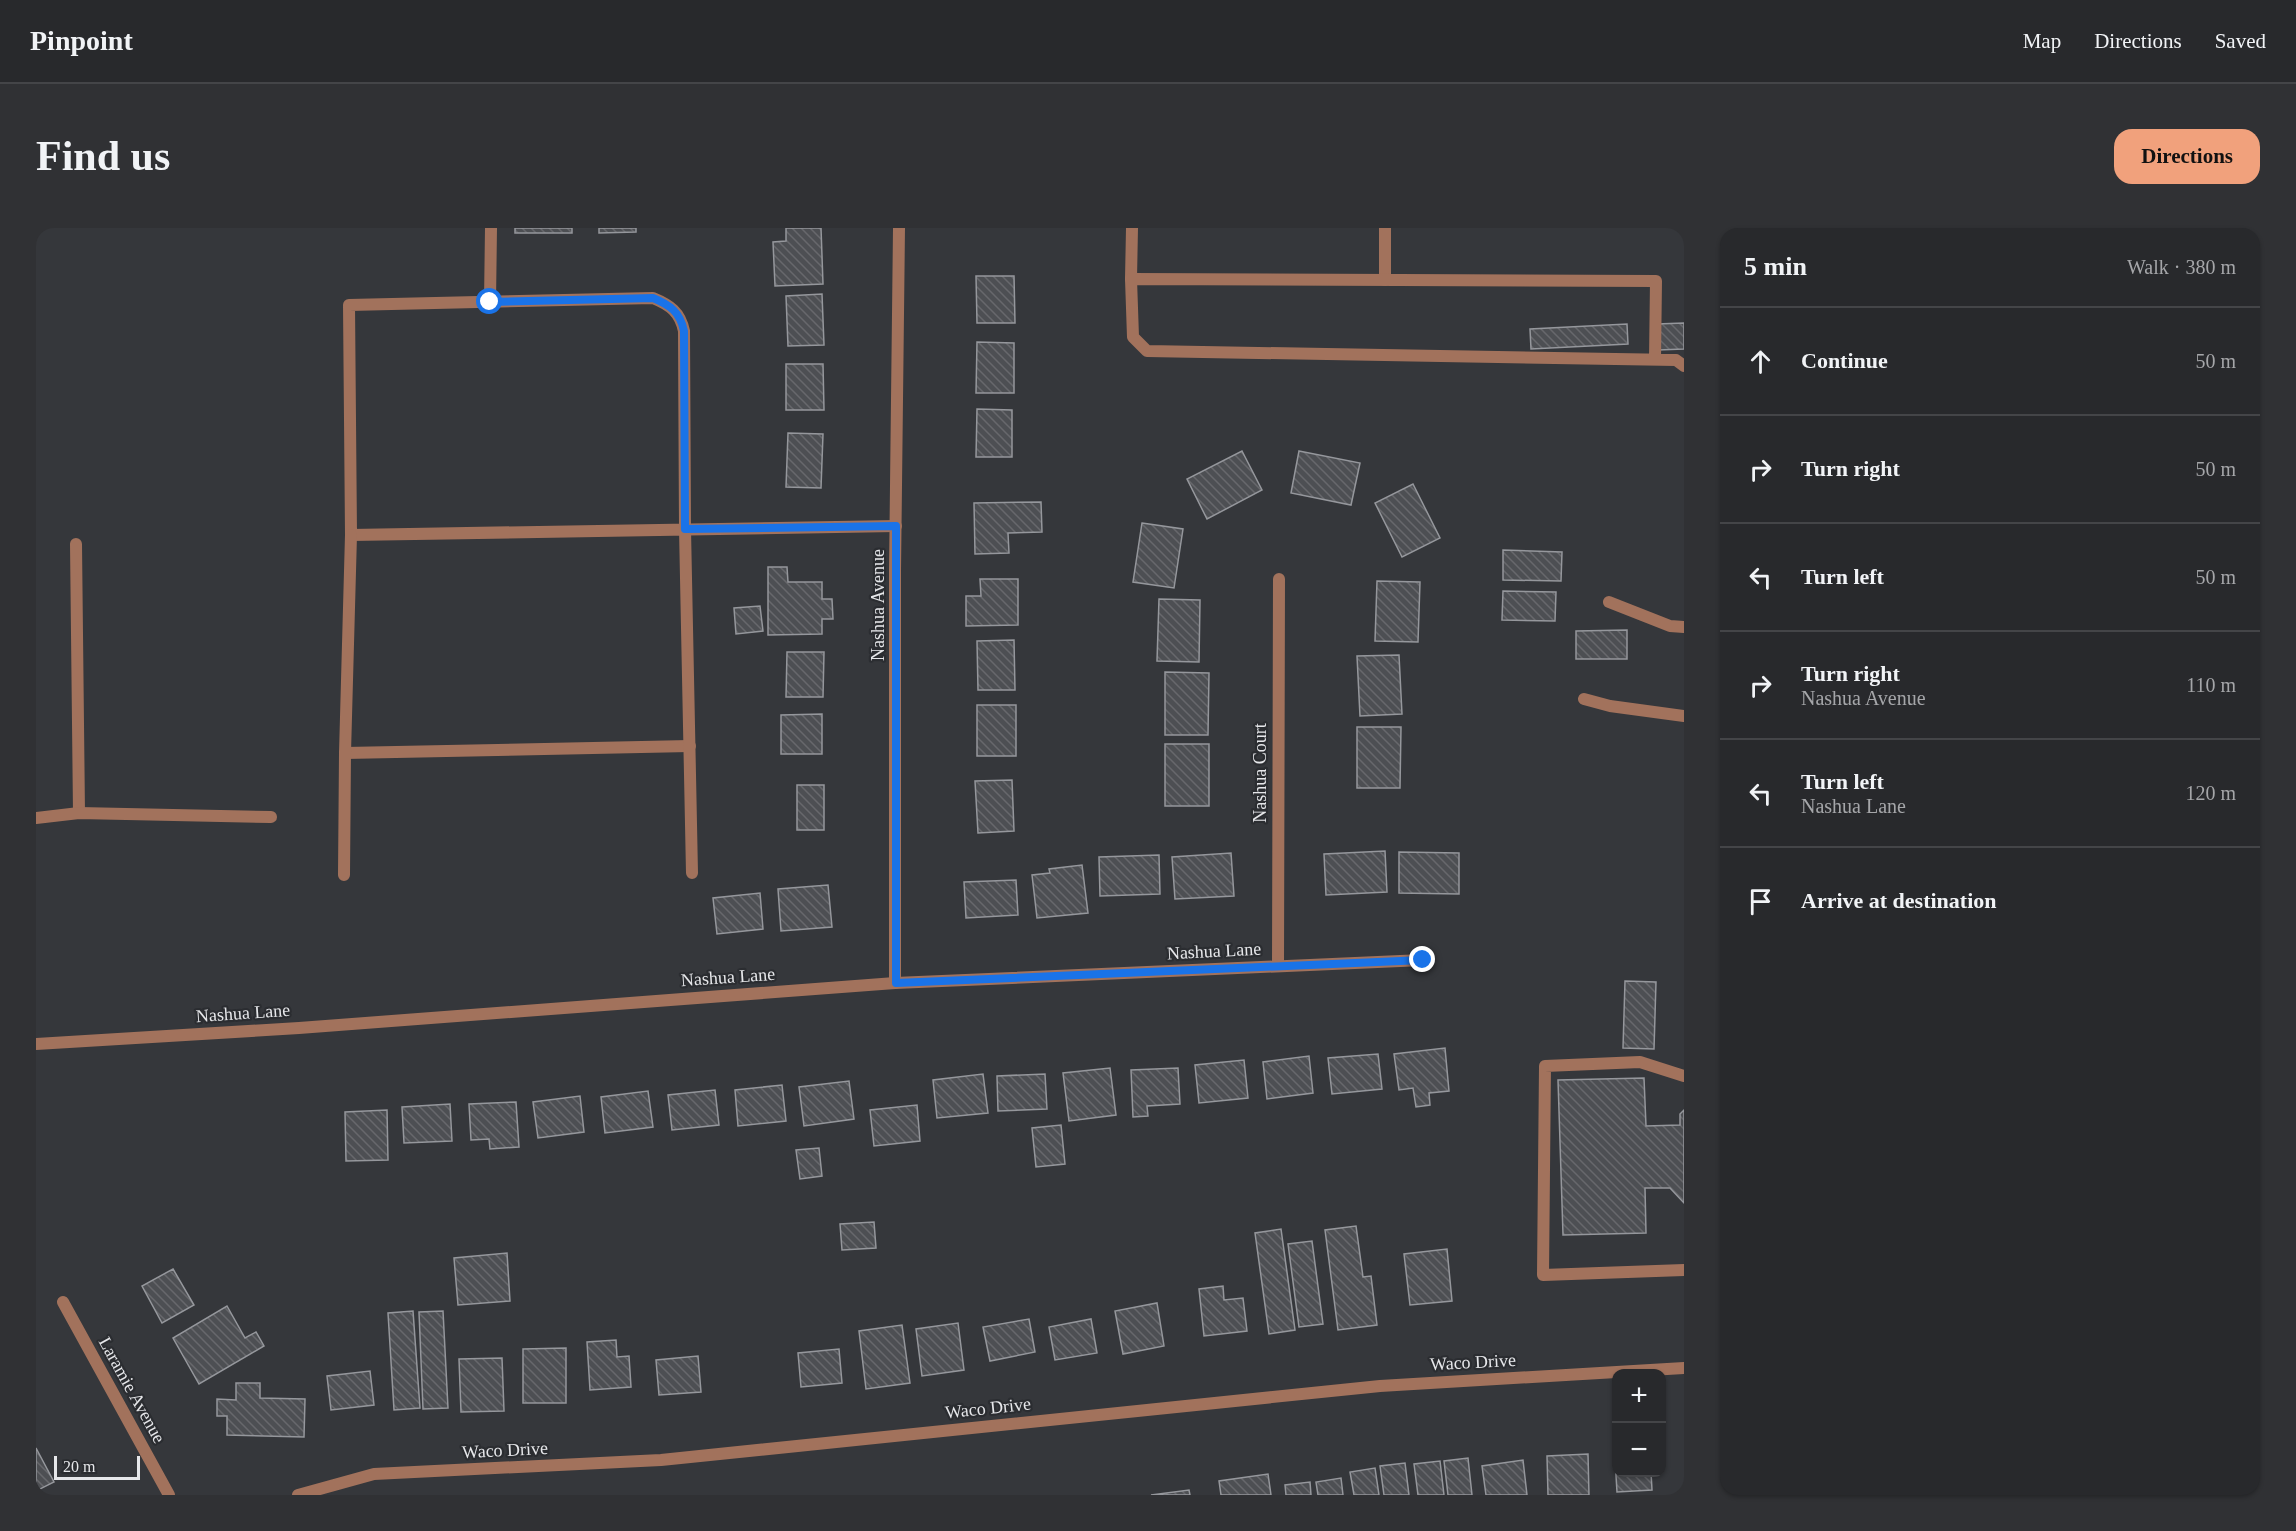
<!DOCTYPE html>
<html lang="en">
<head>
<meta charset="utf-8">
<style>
	body { margin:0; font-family:Georgia,serif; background:#303134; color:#f1f3f6 }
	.controls { position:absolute; right:18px; bottom:18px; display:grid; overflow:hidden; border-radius:12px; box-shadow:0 2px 4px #0004 }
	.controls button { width:54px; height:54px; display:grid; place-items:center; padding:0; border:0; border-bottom:2px solid #444548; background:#28292c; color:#f1f3f6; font:30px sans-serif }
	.scale { position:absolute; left:18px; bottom:15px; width:86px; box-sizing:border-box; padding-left:6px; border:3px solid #e6e7ea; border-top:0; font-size:16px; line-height:21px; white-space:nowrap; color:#e6e7ea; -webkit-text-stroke:4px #2b2d31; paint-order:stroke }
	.stop { position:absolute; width:18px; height:18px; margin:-14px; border:4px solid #1a73e8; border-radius:50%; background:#fff }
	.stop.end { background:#1a73e8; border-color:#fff; box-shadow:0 2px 6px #0008 }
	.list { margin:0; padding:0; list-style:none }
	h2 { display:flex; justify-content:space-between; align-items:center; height:78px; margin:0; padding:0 24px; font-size:26px }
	h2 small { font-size:20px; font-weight:400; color:#a5a6a9 }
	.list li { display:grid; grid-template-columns:39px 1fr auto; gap:18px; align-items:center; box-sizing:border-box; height:108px; padding:0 24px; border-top:2px solid #444548 }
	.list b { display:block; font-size:22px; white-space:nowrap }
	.list p { margin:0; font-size:20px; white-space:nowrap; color:#a5a6a9 }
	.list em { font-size:20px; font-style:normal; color:#a5a6a9 }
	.icon { flex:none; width:33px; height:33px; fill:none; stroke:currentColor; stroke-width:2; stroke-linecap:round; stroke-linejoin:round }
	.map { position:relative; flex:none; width:1648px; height:1267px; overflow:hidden; border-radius:18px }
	header { display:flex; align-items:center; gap:36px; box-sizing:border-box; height:84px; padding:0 30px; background:#28292c; border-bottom:2px solid #444548 }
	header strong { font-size:28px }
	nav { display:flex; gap:33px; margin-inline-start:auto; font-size:21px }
	.intro { display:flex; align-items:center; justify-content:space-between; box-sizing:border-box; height:144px; padding:0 36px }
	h1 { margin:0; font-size:42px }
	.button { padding:15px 27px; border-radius:18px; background:#f1a17c; color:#111; font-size:21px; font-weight:700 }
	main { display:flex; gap:36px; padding:0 36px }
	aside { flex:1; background:#28292c; border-radius:18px; box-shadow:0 2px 4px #0004 }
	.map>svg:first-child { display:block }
</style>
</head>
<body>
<header>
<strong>Pinpoint</strong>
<nav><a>Map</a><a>Directions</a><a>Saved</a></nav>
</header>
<div class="intro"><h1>Find us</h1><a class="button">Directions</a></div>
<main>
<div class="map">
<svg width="1648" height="1267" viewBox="0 0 1648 1267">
	<defs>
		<pattern id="building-back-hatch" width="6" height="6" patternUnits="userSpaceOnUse" patternTransform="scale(1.5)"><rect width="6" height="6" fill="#4d4f53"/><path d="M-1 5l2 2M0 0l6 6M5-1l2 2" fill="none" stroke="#67686c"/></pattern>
	</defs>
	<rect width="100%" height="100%" fill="#35373b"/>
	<g fill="url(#building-back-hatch)" stroke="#95979c" stroke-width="1.5">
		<rect x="479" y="0" width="57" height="5"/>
		<path d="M 563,0 L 600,0 L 600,4 L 563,5 Z"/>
		<path d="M 750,0 L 785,0 L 787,56 L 739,58 L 737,14 L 750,13 Z"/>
		<path d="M 940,48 L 978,48 L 979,95 L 941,95 Z"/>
		<path d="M 786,66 L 788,117 L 752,118 L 750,68 Z"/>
		<path d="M 1648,95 L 1648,121 L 1622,122 L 1621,96 Z"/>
		<path d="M 1591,96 L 1592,116 L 1495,121 L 1494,101 Z"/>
		<path d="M 941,114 L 978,115 L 978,165 L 940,165 Z"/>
		<path d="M 750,136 L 787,136 L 788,182 L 750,182 Z"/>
		<path d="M 941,181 L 976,182 L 976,229 L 940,229 Z"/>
		<path d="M 752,205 L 787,206 L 785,260 L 750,259 Z"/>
		<path d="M 1206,223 L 1226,262 L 1171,291 L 1151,251 Z"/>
		<path d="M 1263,223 L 1324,235 L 1315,277 L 1255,265 Z"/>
		<path d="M 1377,256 L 1404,310 L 1366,329 L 1339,275 Z"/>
		<path d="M 1005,274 L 1006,304 L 972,305 L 973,325 L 939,326 L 938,275 Z"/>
		<path d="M 1106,295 L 1147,301 L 1138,360 L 1097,354 Z"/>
		<path d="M 1467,322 L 1526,324 L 1525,353 L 1467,352 Z"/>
		<path d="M 732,339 L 751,339 L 752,354 L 786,354 L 786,371 L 796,371 L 797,391 L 786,391 L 786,406 L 732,407 Z"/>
		<path d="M 944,351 L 982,351 L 982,397 L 930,398 L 930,368 L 945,368 Z"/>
		<path d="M 1341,353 L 1384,354 L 1382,414 L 1339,413 Z"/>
		<path d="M 1467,363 L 1520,364 L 1519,393 L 1466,392 Z"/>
		<path d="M 1123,371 L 1164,372 L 1163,434 L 1121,433 Z"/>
		<path d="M 724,378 L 727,403 L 700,406 L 698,380 Z"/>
		<path d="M 1591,402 L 1591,431 L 1540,431 L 1540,403 Z"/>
		<path d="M 978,412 L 979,462 L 942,462 L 941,413 Z"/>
		<path d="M 751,424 L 788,424 L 787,469 L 750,469 Z"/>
		<path d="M 1363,427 L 1366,486 L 1324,488 L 1321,428 Z"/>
		<path d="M 1129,444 L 1173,445 L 1172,507 L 1129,507 Z"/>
		<rect x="941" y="477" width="39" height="51"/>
		<path d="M 786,486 L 786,526 L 745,526 L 745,487 Z"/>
		<path d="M 1321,499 L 1365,499 L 1364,560 L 1321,560 Z"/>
		<rect x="1129" y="516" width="44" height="62"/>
		<path d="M 976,552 L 978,603 L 942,605 L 939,553 Z"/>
		<rect x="761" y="557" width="27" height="45"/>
		<path d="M 1349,623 L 1351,664 L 1290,667 L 1288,626 Z"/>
		<path d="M 1363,624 L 1423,625 L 1423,666 L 1363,665 Z"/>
		<path d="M 1195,625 L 1198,668 L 1139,671 L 1136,629 Z"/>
		<path d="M 1123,627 L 1124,666 L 1064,668 L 1063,629 Z"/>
		<path d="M 1046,637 L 1052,685 L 1001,690 L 996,647 L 1014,645 L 1013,641 Z"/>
		<path d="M 980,652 L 982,687 L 930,690 L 928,654 Z"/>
		<path d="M 792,657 L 796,699 L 745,703 L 742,661 Z"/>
		<path d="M 724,665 L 727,701 L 681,706 L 677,670 Z"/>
		<path d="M 1589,753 L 1620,754 L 1618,821 L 1587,820 Z"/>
		<path d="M 1409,820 L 1413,863 L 1393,865 L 1394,877 L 1380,879 L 1377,860 L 1363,862 L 1358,826 Z"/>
		<path d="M 1342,826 L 1346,861 L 1296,866 L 1292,830 Z"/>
		<path d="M 1273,828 L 1277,865 L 1231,871 L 1227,834 Z"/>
		<path d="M 1208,832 L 1212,870 L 1163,875 L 1159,837 Z"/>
		<path d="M 1074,840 L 1080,887 L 1033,893 L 1027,845 Z"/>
		<path d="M 1142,840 L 1144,876 L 1111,878 L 1112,888 L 1097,889 L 1095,842 Z"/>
		<path d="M 947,846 L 952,885 L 901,890 L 897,852 Z"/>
		<path d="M 1009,846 L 1011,881 L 962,883 L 961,848 Z"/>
		<path d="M 1608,850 L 1610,898 L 1644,897 L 1644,886 L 1648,882 L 1648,975 L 1634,960 L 1609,960 L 1610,1005 L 1527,1007 L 1522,852 Z"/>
		<path d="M 813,853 L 818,891 L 768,898 L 763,859 Z"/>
		<path d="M 746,857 L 750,893 L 702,898 L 699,862 Z"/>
		<path d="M 679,862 L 683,897 L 636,902 L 632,867 Z"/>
		<path d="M 612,863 L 617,899 L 569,905 L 565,869 Z"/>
		<path d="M 544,868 L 548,904 L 502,910 L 497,874 Z"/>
		<path d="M 480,874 L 483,919 L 454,921 L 453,911 L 435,912 L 433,876 Z"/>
		<path d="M 414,876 L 416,913 L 368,915 L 366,879 Z"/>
		<path d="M 881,877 L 884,913 L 838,918 L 834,882 Z"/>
		<path d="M 351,882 L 352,932 L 310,933 L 309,884 Z"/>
		<path d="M 1025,897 L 1029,936 L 1000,939 L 996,900 Z"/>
		<path d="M 783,920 L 786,948 L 764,951 L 760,922 Z"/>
		<path d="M 838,994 L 840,1020 L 806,1022 L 804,996 Z"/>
		<path d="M 1320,998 L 1327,1049 L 1335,1048 L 1341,1097 L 1302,1102 L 1289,1002 Z"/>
		<path d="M 1245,1001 L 1259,1102 L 1233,1106 L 1219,1005 Z"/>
		<path d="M 1276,1013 L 1287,1096 L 1263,1099 L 1252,1016 Z"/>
		<path d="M 1411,1021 L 1416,1073 L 1374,1077 L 1368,1026 Z"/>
		<path d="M 471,1025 L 474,1073 L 422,1077 L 418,1030 Z"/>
		<path d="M 137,1041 L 158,1077 L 126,1095 L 106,1058 Z"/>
		<path d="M 1187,1058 L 1188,1072 L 1207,1070 L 1211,1103 L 1168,1108 L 1163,1061 Z"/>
		<path d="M 1121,1075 L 1128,1118 L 1087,1126 L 1079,1083 Z"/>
		<path d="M 191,1078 L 209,1110 L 220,1104 L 228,1118 L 163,1156 L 137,1110 Z"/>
		<path d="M 377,1083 L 384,1180 L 358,1182 L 352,1085 Z"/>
		<path d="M 407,1083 L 412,1180 L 387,1181 L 383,1084 Z"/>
		<path d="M 993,1091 L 999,1124 L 954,1133 L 947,1099 Z"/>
		<path d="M 1055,1091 L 1061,1125 L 1019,1132 L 1013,1099 Z"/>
		<path d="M 922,1095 L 928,1142 L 886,1148 L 880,1101 Z"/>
		<path d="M 866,1097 L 874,1155 L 830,1161 L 823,1103 Z"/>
		<path d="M 580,1112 L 581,1129 L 593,1128 L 595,1159 L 554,1162 L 551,1114 Z"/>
		<path d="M 530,1120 L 530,1175 L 487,1175 L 487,1121 Z"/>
		<path d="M 803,1121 L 806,1155 L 765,1159 L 762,1125 Z"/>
		<path d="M 662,1128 L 665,1164 L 623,1167 L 620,1132 Z"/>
		<path d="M 466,1130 L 468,1183 L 425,1184 L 423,1131 Z"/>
		<path d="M 334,1143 L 338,1177 L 295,1182 L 291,1148 Z"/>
		<path d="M 200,1155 L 224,1155 L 224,1170 L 269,1171 L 268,1209 L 191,1207 L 191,1188 L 181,1188 L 181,1171 L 200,1172 Z"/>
		<path d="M 1580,1213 L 1580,1244 L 1615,1244 L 1616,1262 L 1581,1264 L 1578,1214 Z"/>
		<path d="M 0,1220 L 18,1254 L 0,1263 Z"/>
		<path d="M 1552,1226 L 1553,1267 L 1512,1267 L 1511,1228 Z"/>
		<path d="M 1432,1230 L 1436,1267 L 1412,1267 L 1408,1233 Z"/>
		<path d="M 1487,1232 L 1491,1267 L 1450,1267 L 1446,1238 Z"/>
		<path d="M 1404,1233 L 1408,1267 L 1382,1267 L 1378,1236 Z"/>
		<path d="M 1369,1235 L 1373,1267 L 1348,1267 L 1344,1238 Z"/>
		<path d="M 1339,1240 L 1343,1267 L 1318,1267 L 1314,1244 Z"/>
		<path d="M 1232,1246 L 1235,1267 L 1185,1267 L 1183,1253 Z"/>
		<path d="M 1305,1250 L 1307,1267 L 1282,1267 L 1280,1254 Z"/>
		<path d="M 1274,1254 L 1275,1267 L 1250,1267 L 1249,1257 Z"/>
		<path d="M 1153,1262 L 1154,1267 L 1115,1267 Z"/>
	</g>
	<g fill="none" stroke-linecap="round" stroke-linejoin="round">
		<g stroke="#a2725c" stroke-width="12">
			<path d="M 1095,51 L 1096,0"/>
			<path d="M 1349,52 L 1349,0"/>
			<path d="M 1619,131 L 1620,53 L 1095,51 L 1097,109 L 1111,123 L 1640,132 L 1648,138"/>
			<path d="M 40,316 L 43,585"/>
			<path d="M 1573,374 L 1634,398 L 1648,399"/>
			<path d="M 1548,471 L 1574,478 L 1648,488"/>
			<path d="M 0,590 L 43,585 L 235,589"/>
			<path d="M 1648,848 L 1604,834 L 1509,838 L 1507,1047 L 1648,1042"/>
		</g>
		<g stroke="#a2725c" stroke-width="12">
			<path d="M 454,74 L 455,0"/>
			<path d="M 309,525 L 654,518"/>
			<path d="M 656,645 L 649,301 L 648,103 C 644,84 634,77 617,70 L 313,77 L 315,307 L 860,298"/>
			<path d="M 308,647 L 309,525 L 315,307"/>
			<path d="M 1242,738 L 1243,351"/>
			<path d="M 859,755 L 859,343 L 863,0"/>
			<path d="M 0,816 L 263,800 L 859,755 L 1387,732"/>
			<path d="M 27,1074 L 133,1267"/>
			<path d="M 262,1267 L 338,1246 L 625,1232 L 1344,1158 L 1648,1140"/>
		</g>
	</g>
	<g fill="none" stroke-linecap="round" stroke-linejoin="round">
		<path stroke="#1a73e8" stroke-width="8" d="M 454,74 L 617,70 C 634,77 644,84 648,103 L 649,301 L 860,298 L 860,755 L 1387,732"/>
	</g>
	<g text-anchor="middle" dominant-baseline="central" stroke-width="4.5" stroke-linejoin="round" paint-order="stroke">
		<g font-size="18" fill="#e6e7ea" stroke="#2b2d31">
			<text transform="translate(842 377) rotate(-90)">Nashua Avenue</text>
			<text transform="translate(1224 545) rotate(-90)">Nashua Court</text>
			<text transform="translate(1178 723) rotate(-3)">Nashua Lane</text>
			<text transform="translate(692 749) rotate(-4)">Nashua Lane</text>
			<text transform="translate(207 785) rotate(-4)">Nashua Lane</text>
			<text transform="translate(1437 1134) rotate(-3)">Waco Drive</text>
			<text transform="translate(96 1162) rotate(61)">Laramie Avenue</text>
			<text transform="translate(952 1180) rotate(-6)">Waco Drive</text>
			<text transform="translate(469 1222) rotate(-3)">Waco Drive</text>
		</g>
	</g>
</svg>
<div class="controls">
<button>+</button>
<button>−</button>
</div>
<div class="scale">20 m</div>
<div class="stop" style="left:454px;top:74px"></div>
<div class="stop end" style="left:1387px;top:732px"></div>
</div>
<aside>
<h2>5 min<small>Walk · 380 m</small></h2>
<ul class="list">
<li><svg class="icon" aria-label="ahead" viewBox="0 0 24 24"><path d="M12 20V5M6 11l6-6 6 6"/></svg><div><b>Continue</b></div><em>50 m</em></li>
<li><svg class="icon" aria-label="right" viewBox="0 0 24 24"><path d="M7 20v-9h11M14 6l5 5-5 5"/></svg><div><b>Turn right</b></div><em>50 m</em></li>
<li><svg class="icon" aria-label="left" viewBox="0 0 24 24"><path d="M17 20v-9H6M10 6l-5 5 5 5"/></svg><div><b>Turn left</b></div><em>50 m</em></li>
<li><svg class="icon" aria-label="right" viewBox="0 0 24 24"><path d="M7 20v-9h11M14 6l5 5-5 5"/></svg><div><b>Turn right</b><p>Nashua Avenue</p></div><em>110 m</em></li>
<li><svg class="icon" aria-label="left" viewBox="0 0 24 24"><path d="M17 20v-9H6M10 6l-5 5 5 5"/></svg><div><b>Turn left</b><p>Nashua Lane</p></div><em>120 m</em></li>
<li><svg class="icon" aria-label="arrive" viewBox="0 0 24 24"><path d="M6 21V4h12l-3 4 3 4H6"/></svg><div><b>Arrive at destination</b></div></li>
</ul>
</aside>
</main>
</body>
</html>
